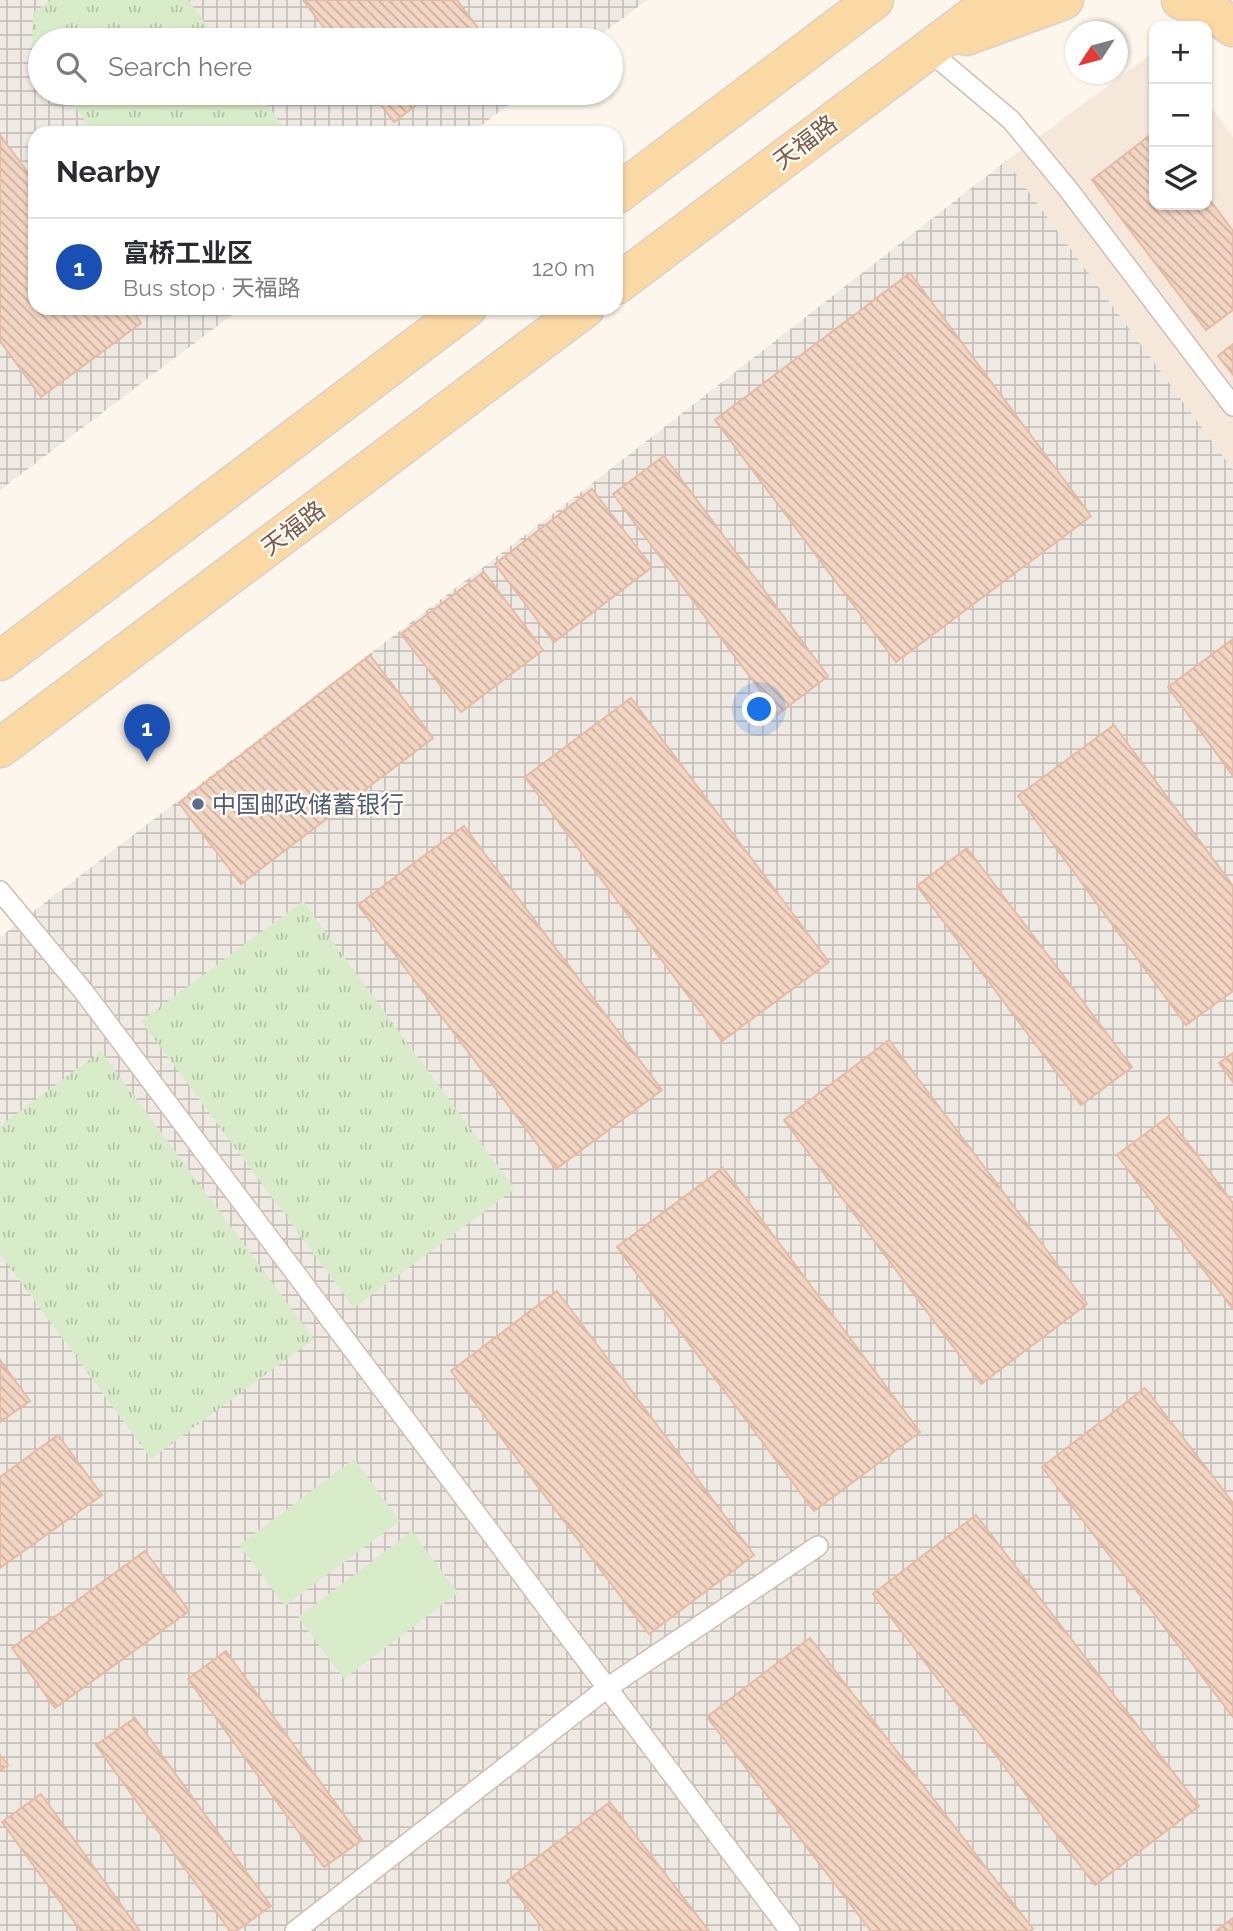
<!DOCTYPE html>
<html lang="en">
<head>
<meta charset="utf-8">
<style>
	body { margin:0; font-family:Raleway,"Noto Sans SC",sans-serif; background:#f2f2f3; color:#2b2b33 }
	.controls { position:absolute; right:21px; top:21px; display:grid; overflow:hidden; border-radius:14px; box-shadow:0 2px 5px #0004 }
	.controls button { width:63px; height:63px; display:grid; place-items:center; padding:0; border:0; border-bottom:2px solid #e1e1e2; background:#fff; color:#2b2b33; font:35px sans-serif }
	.compass { position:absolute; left:1065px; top:21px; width:63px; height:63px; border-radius:50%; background:#fff; box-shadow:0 2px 5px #0004; rotate:234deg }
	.you { position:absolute; left:760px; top:710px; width:24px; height:24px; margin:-18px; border:5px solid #fff; border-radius:50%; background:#1a73e8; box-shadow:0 0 0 10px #1a73e833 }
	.badge { display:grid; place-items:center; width:46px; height:46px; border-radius:50%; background:#111827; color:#fff; font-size:23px; font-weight:700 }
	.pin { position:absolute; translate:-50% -58px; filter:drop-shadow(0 2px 4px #0008) }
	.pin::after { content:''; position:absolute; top:37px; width:24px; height:21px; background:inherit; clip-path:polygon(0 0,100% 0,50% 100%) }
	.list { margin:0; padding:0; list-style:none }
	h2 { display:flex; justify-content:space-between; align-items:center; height:91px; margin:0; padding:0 28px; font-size:30px }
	h2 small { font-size:23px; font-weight:400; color:#7c7c81 }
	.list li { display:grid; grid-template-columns:46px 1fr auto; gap:21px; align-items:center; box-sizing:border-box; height:98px; padding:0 28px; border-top:2px solid #e1e1e2 }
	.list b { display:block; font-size:26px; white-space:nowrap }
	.list p { margin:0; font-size:23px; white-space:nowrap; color:#7c7c81 }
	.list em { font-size:23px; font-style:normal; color:#7c7c81 }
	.icon { flex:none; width:38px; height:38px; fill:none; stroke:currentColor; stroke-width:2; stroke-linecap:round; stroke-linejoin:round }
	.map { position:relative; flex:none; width:1233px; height:1931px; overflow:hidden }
	.search { position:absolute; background:#fff; box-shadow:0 2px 5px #0004; left:28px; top:28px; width:595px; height:77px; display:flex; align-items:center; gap:18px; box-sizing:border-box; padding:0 24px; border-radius:38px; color:#7c7c81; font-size:26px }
	.panel { position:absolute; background:#fff; box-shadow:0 2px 5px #0004; left:28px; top:126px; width:595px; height:189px; border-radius:21px }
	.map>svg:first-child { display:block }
</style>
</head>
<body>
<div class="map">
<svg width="1233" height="1931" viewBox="0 0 1233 1931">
	<defs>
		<pattern id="industrial-grid" width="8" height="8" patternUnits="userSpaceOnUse" patternTransform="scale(1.75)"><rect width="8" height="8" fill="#efe9e4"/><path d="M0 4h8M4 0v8" fill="none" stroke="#c7c0bb"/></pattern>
		<pattern id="grass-tufts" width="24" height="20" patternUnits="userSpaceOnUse" patternTransform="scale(1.75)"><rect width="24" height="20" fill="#d8ecc9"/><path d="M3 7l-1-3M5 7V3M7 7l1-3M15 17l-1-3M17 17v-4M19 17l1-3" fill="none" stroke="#b4c2a5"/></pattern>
		<pattern id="building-back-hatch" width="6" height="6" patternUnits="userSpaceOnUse" patternTransform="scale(1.75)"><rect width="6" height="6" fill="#f3d5c3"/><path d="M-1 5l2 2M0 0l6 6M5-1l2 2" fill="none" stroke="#cab0a1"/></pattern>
	</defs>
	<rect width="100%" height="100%" fill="#fdf6ec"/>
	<path fill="#f5e8da" d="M 1154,52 L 1154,205 L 1207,205 L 1207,101 L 1233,137 L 1233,470 L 1006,161 Z"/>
	<g fill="url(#industrial-grid)">
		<path d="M 0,0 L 647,0 L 594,40 L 40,40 L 40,93 L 525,93 L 471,133 L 35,133 L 35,308 L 241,308 L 0,490 Z"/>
		<path d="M 1006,161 L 1233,470 L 1233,1931 L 0,1931 L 0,937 L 559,509 Z"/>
	</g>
	<g fill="url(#grass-tufts)">
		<path d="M 51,0 L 188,0 L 218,40 L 40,40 L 40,61 L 32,50 L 33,13 Z"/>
		<path d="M 64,93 L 258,93 L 288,133 L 94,133 Z"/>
		<path d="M 303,901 L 515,1189 L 354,1308 L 141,1021 Z"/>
		<path d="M 101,1051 L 314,1339 L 151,1459 L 0,1254 L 0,1126 Z"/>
	</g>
	<g fill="#d8ecc9">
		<path d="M 354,1459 L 400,1521 L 285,1606 L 239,1545 Z"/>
		<path d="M 412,1531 L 458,1593 L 344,1679 L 298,1617 Z"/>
	</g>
	<g fill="url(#building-back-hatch)" stroke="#e6bba3" stroke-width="2">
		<path d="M 303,0 L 457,0 L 487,40 L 333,40 Z"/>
		<path d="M 372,93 L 432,93 L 394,122 Z"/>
		<path d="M 1154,132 L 1154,205 L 1207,205 L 1207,196 L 1233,231 L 1233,310 L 1206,330 L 1092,180 Z"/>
		<path d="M 0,135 L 35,182 L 35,308 L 130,308 L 141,323 L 41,397 L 0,341 Z"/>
		<path d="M 910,273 L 1091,516 L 896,662 L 715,420 Z"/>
		<path d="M 1233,344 L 1233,375 L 1218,356 Z"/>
		<path d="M 664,456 L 828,676 L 778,714 L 613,494 Z"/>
		<path d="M 592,489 L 652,567 L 554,642 L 495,564 Z"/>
		<path d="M 484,572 L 543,650 L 461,712 L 401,634 Z"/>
		<path d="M 1233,639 L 1233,776 L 1168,687 Z"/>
		<path d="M 370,655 L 433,738 L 241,884 L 179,803 Z"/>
		<path d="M 631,698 L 829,962 L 722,1041 L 525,777 Z"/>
		<path d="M 1114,725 L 1233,886 L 1233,991 L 1186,1025 L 1018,796 Z"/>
		<path d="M 464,826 L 662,1090 L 556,1169 L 358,905 Z"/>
		<path d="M 967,848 L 1132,1067 L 1081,1105 L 917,886 Z"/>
		<path d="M 889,1040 L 1087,1304 L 981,1384 L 784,1120 Z"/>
		<path d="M 1233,1053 L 1233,1082 L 1219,1063 Z"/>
		<path d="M 1168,1117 L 1233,1203 L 1233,1309 L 1117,1155 Z"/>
		<path d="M 723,1168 L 920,1432 L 814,1511 L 617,1247 Z"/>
		<path d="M 557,1291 L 754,1555 L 649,1634 L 451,1371 Z"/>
		<path d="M 0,1360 L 30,1401 L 0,1422 Z"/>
		<path d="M 1145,1388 L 1233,1503 L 1233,1717 L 1042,1467 Z"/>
		<path d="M 58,1435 L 102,1495 L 0,1568 L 0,1477 Z"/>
		<path d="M 976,1515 L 1199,1806 L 1095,1885 L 873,1594 Z"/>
		<path d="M 145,1551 L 189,1611 L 55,1708 L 12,1648 Z"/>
		<path d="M 810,1638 L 1033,1929 L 1030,1931 L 871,1931 L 707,1717 Z"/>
		<path d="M 226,1651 L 362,1840 L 324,1867 L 188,1679 Z"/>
		<path d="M 135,1718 L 271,1906 L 236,1931 L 230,1931 L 96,1745 Z"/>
		<path d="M 0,1755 L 8,1765 L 0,1771 Z"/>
		<path d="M 41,1794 L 140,1931 L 81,1931 L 2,1822 Z"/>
		<path d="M 610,1802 L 709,1931 L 545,1931 L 507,1881 Z"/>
		<path d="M 1233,1918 L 1233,1931 L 1216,1931 Z"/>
	</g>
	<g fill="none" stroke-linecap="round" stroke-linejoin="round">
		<g stroke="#d1beb0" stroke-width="22">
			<g id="lane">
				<path d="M 928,50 L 1011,120 L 1068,189 L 1233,406"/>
				<path d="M 0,891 L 84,992 L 790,1931"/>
				<path d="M 295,1931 L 607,1688 L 818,1546"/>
			</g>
		</g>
		<g stroke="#dad1cd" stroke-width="41">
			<g id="primary">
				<path d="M 1181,0 L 1208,9 L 1233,27"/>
				<path d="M 966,36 L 1064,0"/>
				<path d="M 616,195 L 874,0"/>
				<path d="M 616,285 L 995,0"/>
				<path d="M 0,661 L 467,308"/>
				<path d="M 0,748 L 585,308"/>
			</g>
		</g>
		<use href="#lane" stroke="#fff" stroke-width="19"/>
		<use href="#primary" stroke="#fbd9a5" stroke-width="38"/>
	</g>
	<circle fill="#5c6f8a" stroke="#fffaf3" stroke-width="2.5" cx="198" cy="804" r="7"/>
	<g text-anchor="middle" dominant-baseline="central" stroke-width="5" stroke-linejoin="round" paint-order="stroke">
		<g font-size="24" fill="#7a5c4d" stroke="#fffaf3">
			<text transform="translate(805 142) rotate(-37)">天福路</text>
			<text transform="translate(293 528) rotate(-37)">天福路</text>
		</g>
		<g font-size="24" fill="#4e5e75" stroke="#fffaf3" text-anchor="start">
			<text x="212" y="804">中国邮政储蓄银行</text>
		</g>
	</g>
</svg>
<div class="controls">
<button>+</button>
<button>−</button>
<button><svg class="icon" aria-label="layers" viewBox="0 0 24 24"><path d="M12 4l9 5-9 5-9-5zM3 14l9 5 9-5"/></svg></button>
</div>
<svg class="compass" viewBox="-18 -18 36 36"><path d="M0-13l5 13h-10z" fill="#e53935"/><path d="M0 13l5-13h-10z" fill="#7c7c81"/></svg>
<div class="you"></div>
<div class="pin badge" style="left:147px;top:762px;background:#1a4fb4">1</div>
<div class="search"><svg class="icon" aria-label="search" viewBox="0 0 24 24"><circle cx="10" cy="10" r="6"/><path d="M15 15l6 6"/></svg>Search here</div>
<section class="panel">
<h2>Nearby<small></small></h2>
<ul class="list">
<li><span class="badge" style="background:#1a4fb4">1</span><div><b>富桥工业区</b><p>Bus stop · 天福路</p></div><em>120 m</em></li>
</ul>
</section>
</div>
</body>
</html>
